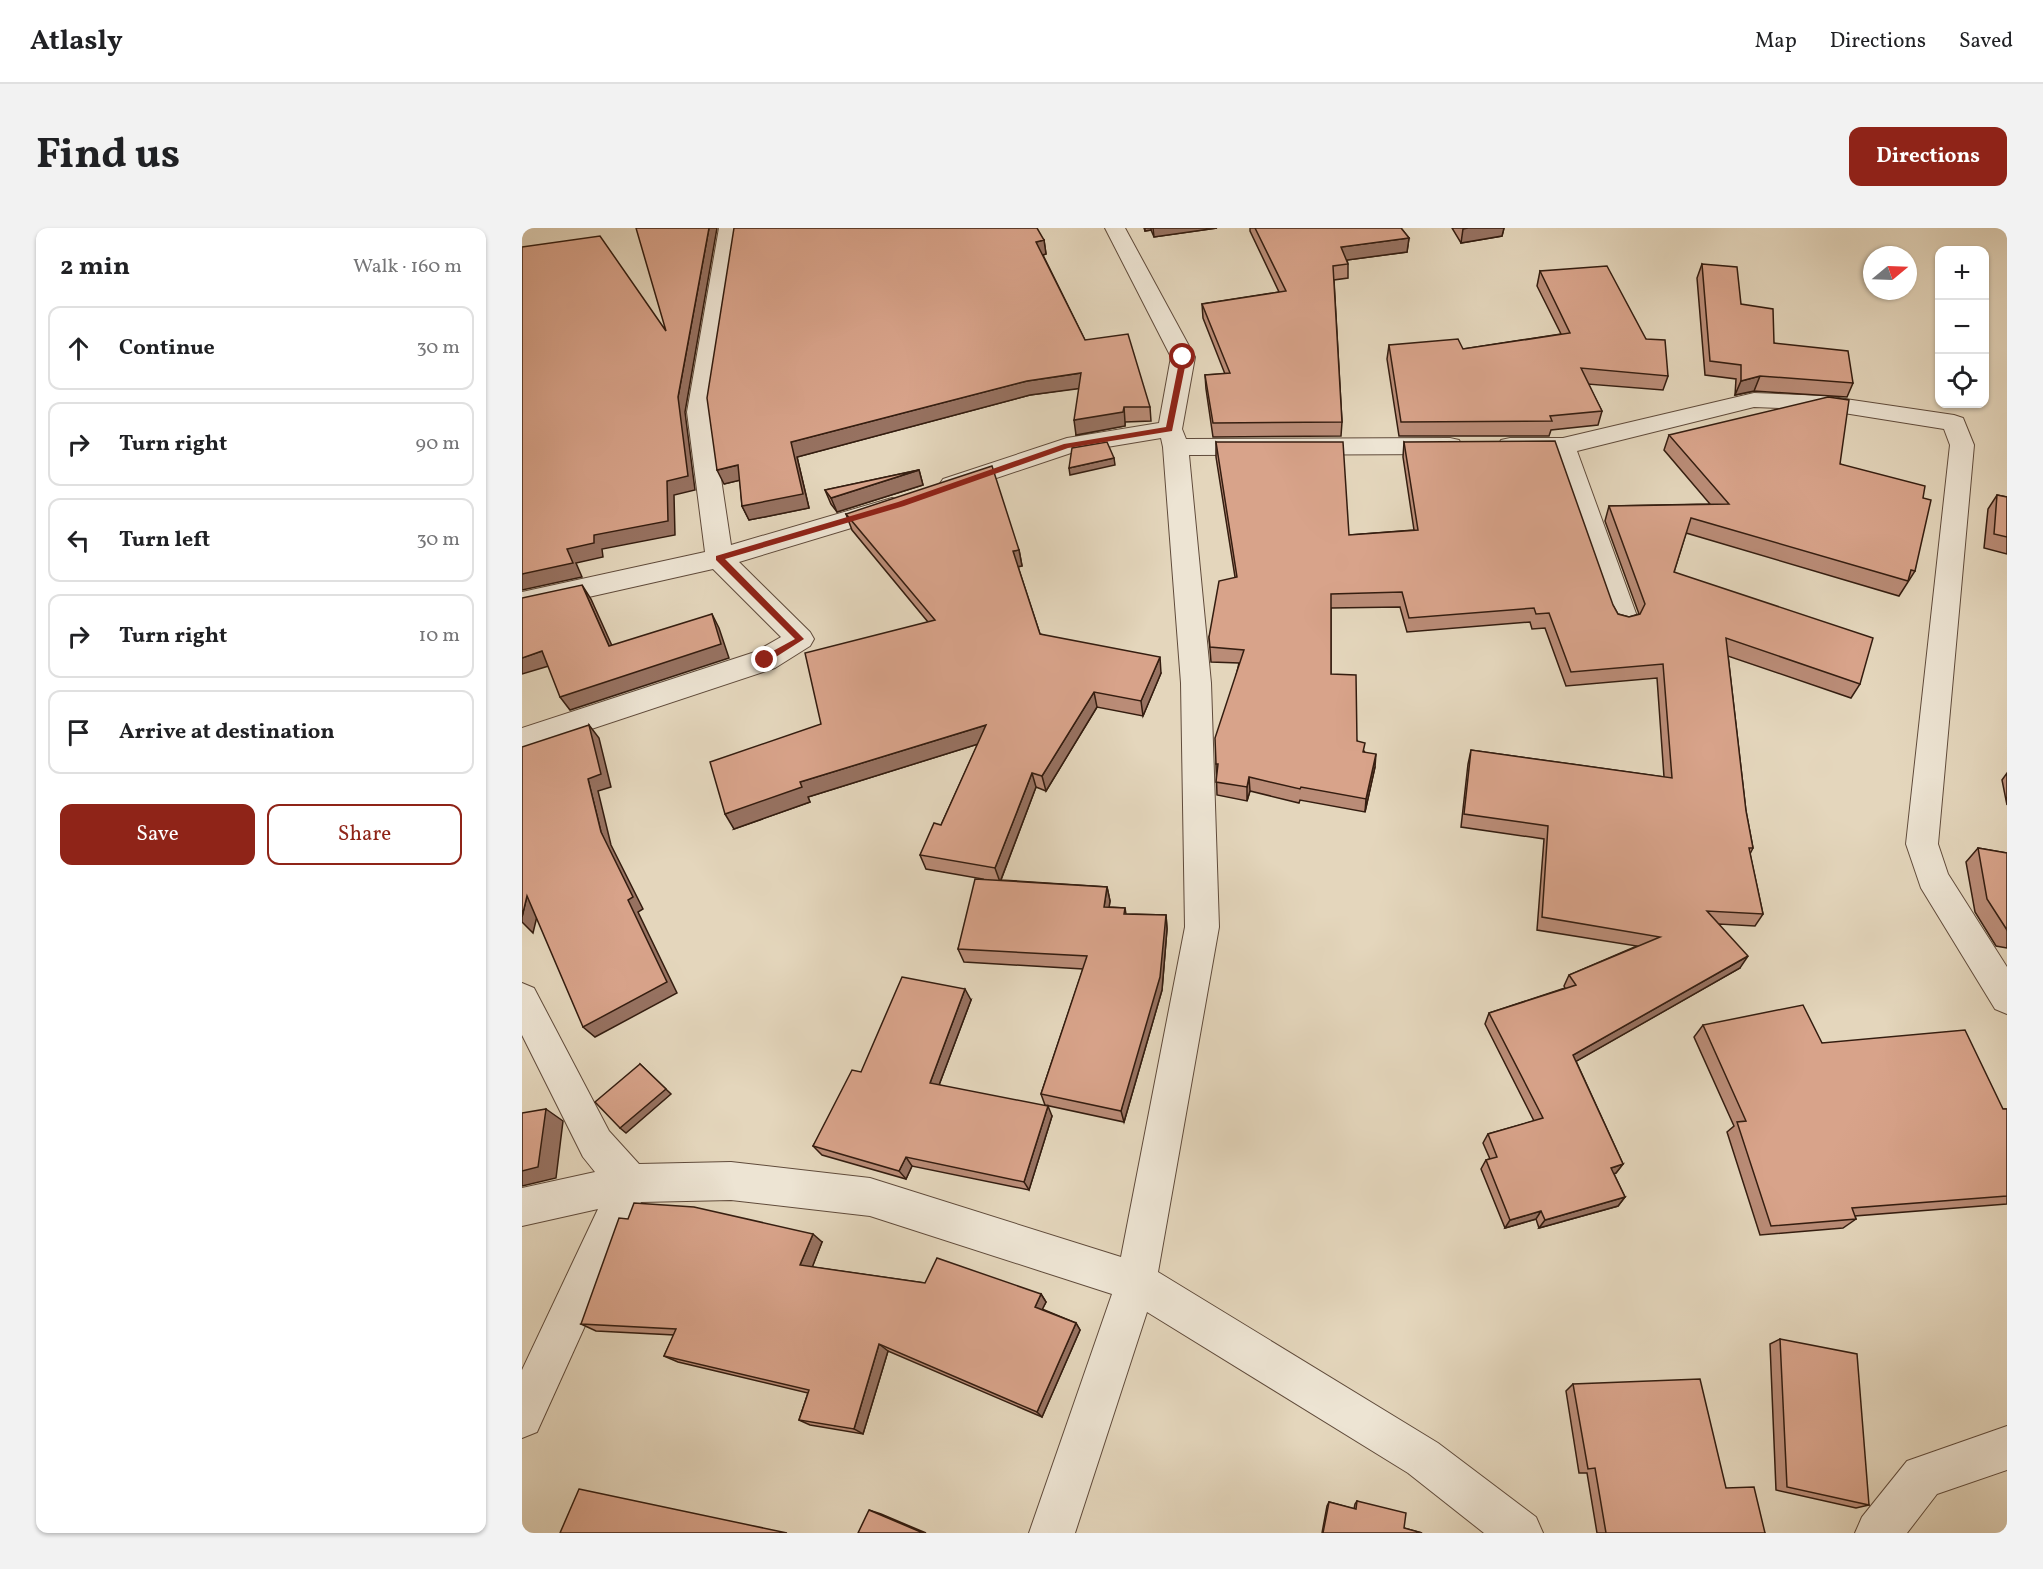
<!DOCTYPE html>
<html lang="en">
<head>
<meta charset="utf-8">
<style>
	body { margin:0; font-family:Vollkorn,serif; background:#f2f2f2; color:#202124 }
	.controls { position:absolute; right:18px; top:18px; display:grid; overflow:hidden; border-radius:12px; box-shadow:0 2px 4px #0004 }
	.controls button { width:54px; height:54px; display:grid; place-items:center; padding:0; border:0; border-bottom:2px solid #e0e0e0; background:#fff; color:#202124; font:30px sans-serif }
	.compass { position:absolute; left:1341px; top:18px; width:54px; height:54px; border-radius:50%; background:#fff; box-shadow:0 2px 4px #0004; rotate:71deg }
	.stop { position:absolute; width:18px; height:18px; margin:-14px; border:4px solid #8f2418; border-radius:50%; background:#fff }
	.stop.end { background:#8f2418; border-color:#fff; box-shadow:0 2px 6px #0008 }
	.list { margin:0; padding:0; list-style:none }
	h2 { display:flex; justify-content:space-between; align-items:center; height:78px; margin:0; padding:0 24px; font-size:26px }
	h2 small { font-size:20px; font-weight:400; color:#757577 }
	.list li { display:grid; grid-template-columns:39px 1fr auto; gap:18px; align-items:center; box-sizing:border-box; height:84px; margin:0 12px 12px; padding:0 12px; border:2px solid #e0e0e0; border-radius:12px }
	.list b { display:block; font-size:22px; white-space:nowrap }
	.list em { font-size:20px; font-style:normal; color:#757577 }
	.actions { display:flex; gap:12px; padding:18px 24px }
	.actions a { flex:1; padding:14px 0; border:2px solid #8f2418; border-radius:12px; text-align:center; font-size:21px; color:#8f2418 }
	.actions .main { background:#8f2418; color:#fff }
	.icon { flex:none; width:33px; height:33px; fill:none; stroke:currentColor; stroke-width:2; stroke-linecap:round; stroke-linejoin:round }
	.map { position:relative; flex:none; width:1485px; height:1305px; overflow:hidden; border-radius:12px }
	header { display:flex; align-items:center; gap:36px; box-sizing:border-box; height:84px; padding:0 30px; background:#fff; border-bottom:2px solid #e0e0e0 }
	header strong { font-size:28px }
	nav { display:flex; gap:33px; margin-inline-start:auto; font-size:21px }
	.intro { display:flex; align-items:center; justify-content:space-between; box-sizing:border-box; height:144px; padding:0 36px }
	h1 { margin:0; font-size:42px }
	.button { padding:15px 27px; border-radius:12px; background:#8f2418; color:#fff; font-size:21px; font-weight:700 }
	main { display:flex; gap:36px; padding:0 36px }
	aside { flex:1; background:#fff; border-radius:12px; box-shadow:0 2px 4px #0004 }
	.map>svg:first-child { display:block }
</style>
</head>
<body>
<header>
<strong>Atlasly</strong>
<nav><a>Map</a><a>Directions</a><a>Saved</a></nav>
</header>
<div class="intro"><h1>Find us</h1><a class="button">Directions</a></div>
<main>
<aside>
<h2>2 min<small>Walk · 160 m</small></h2>
<ul class="list">
<li><svg class="icon" aria-label="ahead" viewBox="0 0 24 24"><path d="M12 20V5M6 11l6-6 6 6"/></svg><div><b>Continue</b></div><em>30 m</em></li>
<li><svg class="icon" aria-label="right" viewBox="0 0 24 24"><path d="M7 20v-9h11M14 6l5 5-5 5"/></svg><div><b>Turn right</b></div><em>90 m</em></li>
<li><svg class="icon" aria-label="left" viewBox="0 0 24 24"><path d="M17 20v-9H6M10 6l-5 5 5 5"/></svg><div><b>Turn left</b></div><em>30 m</em></li>
<li><svg class="icon" aria-label="right" viewBox="0 0 24 24"><path d="M7 20v-9h11M14 6l5 5-5 5"/></svg><div><b>Turn right</b></div><em>10 m</em></li>
<li><svg class="icon" aria-label="arrive" viewBox="0 0 24 24"><path d="M6 21V4h12l-3 4 3 4H6"/></svg><div><b>Arrive at destination</b></div></li>
</ul>
<div class="actions"><a class="main">Save</a><a>Share</a></div>
</aside>
<div class="map">
<svg width="1485" height="1305" viewBox="0 0 1485 1305">
	<rect width="100%" height="100%" fill="#e4d6bc"/>
	<filter id="stains"><feTurbulence type="fractalNoise" baseFrequency=".00333" numOctaves="4"/><feColorMatrix values="0 0 0 0 .2 0 0 0 0 .09 0 0 0 0 .02 0 0 0 .5 -.17"/></filter>
	<radialGradient id="worn" r=".72"><stop offset=".6" stop-color="#630" stop-opacity="0"/><stop offset="1" stop-color="#630" stop-opacity=".3"/></radialGradient>
	<g fill="none" stroke-linecap="round" stroke-linejoin="round">
		<g stroke="#604b3b" stroke-width="2">
			<g id="street">
				<path d="M 197,0 L 217,0 L 189,184 L 209,317 L 370,270 L 379,273 L 383,279 L 379,285 L 217,334 L 288,404 L 292,411 L 288,418 L 253,440 L 0,524 L 0,500 L 233,424 L 259,409 L 191,341 L 0,384 L 0,364 L 183,324 L 165,184 Z"/>
				<path d="M 583,0 L 603,0 L 673,129 L 660,201 L 664,211 L 928,210 L 937,212 L 940,218 L 937,224 L 928,226 L 667,227 L 689,455 L 697,699 L 636,1044 L 916,1215 L 1014,1289 L 1021,1305 L 962,1305 L 886,1245 L 625,1084 L 553,1305 L 507,1305 L 590,1066 L 348,988 L 209,972 L 119,974 L 15,1204 L 0,1210 L 0,1142 L 76,981 L 0,998 L 0,960 L 73,944 L 61,929 L 0,807 L 0,755 L 12,760 L 87,903 L 117,936 L 209,934 L 348,950 L 599,1029 L 663,699 L 659,455 L 641,219 L 639,210 L 549,225 L 430,265 L 421,263 L 417,257 L 421,251 L 545,210 L 637,195 L 649,129 Z"/>
				<path d="M 1232,165 L 1303,168 L 1432,187 L 1441,190 L 1452,217 L 1416,616 L 1426,646 L 1485,739 L 1485,786 L 1473,781 L 1399,660 L 1384,616 L 1428,217 L 1422,201 L 1303,182 L 1232,179 L 1055,223 L 1116,391 L 1112,398 L 1102,401 L 1092,398 L 1088,391 L 1031,226 L 988,226 L 979,224 L 976,218 L 979,212 L 988,210 L 1041,210 Z"/>
				<path d="M 1485,1198 L 1485,1242 L 1415,1266 L 1385,1305 L 1333,1305 L 1340,1289 L 1385,1233 Z"/>
			</g>
		</g>
		<use href="#street" fill="#ede4d3" fill-rule="evenodd"/>
	</g>
	<g fill="#ba8c77" stroke="#341d10" stroke-width="1.5">
		<path d="M 622,0 L 695,0 L 632,9 L 629,2 L 623,3 Z"/>
		<path d="M 728,0 L 879,0 L 887,10 L 885,24 L 825,32 L 826,36 L 826,50 L 812,52 L 820,194 L 819,208 L 691,209 L 684,161 L 683,147 L 703,146 L 681,90 L 680,76 L 757,64 L 728,3 Z"/>
		<path d="M 930,0 L 982,0 L 980,8 L 939,15 Z"/>
		<path d="M 522,12 L 524,26 L 521,27 L 563,112 L 628,179 L 629,193 L 603,194 L 603,198 L 554,207 L 557,160 L 508,167 L 275,229 L 287,280 L 227,292 L 220,278 L 218,252 L 202,256 Z"/>
		<path d="M 1180,36 L 1219,76 L 1252,115 L 1331,155 L 1325,169 L 1232,163 L 1213,167 L 1214,151 L 1183,147 L 1175,50 Z"/>
		<path d="M 1018,43 L 1124,111 L 1146,148 L 1141,162 L 1066,156 L 1080,183 L 1076,197 L 1029,202 L 1027,208 L 877,208 L 865,131 L 867,117 L 941,121 L 1039,106 L 1015,58 Z"/>
		<path d="M 1147,207 L 1318,236 L 1401,270 L 1393,343 L 1377,368 L 1164,305 L 1152,344 L 1338,456 L 1329,470 L 1206,428 L 1224,583 L 1231,620 L 1228,626 L 1241,686 L 1233,698 L 1197,696 L 1218,740 L 1054,833 L 1101,936 L 1094,945 L 1092,946 L 1103,969 L 1096,978 L 1017,1000 L 1014,991 L 983,1000 L 959,941 L 964,932 L 968,931 L 961,915 L 966,906 L 1012,893 L 963,796 L 967,785 L 1043,760 L 1042,758 L 1047,747 L 1115,718 L 1015,702 L 1022,611 L 939,599 L 946,536 L 949,522 L 1142,549 L 1135,450 L 1044,458 L 1023,400 L 1010,401 L 1008,394 L 885,404 L 878,379 L 809,380 L 809,446 L 835,513 L 853,539 L 843,584 L 778,572 L 777,575 L 728,563 L 725,573 L 695,567 L 694,536 L 717,435 L 689,434 L 687,409 L 713,349 L 694,229 L 694,214 L 827,307 L 892,302 L 881,229 L 882,214 L 1091,377 L 1096,386 L 1107,389 L 1117,386 L 1083,293 L 1087,278 L 1188,276 L 1142,222 Z"/>
		<path d="M 397,242 L 401,257 L 315,284 L 309,276 L 303,262 Z"/>
		<path d="M 1475,267 L 1485,269 L 1485,326 L 1462,320 L 1466,281 Z"/>
		<path d="M 324,286 L 497,322 L 500,338 L 496,339 L 518,406 L 639,445 L 621,488 L 575,479 L 524,563 L 514,559 L 479,652 L 585,659 L 588,673 L 587,679 L 603,680 L 604,686 L 644,687 L 645,701 L 640,762 L 602,894 L 523,877 L 519,866 L 561,741 L 442,734 L 436,721 L 461,651 L 404,641 L 398,627 L 419,597 L 456,516 L 286,569 L 288,574 L 212,601 L 299,496 L 406,394 L 330,302 Z"/>
		<path d="M 1485,545 L 1485,577 L 1480,552 Z"/>
		<path d="M 1456,620 L 1485,625 L 1485,720 L 1474,718 L 1453,684 L 1444,634 Z"/>
		<path d="M 449,772 L 417,857 L 530,888 L 507,962 L 390,938 L 384,951 L 300,927 L 291,918 L 339,844 Z"/>
		<path d="M 1181,797 L 1300,815 L 1481,881 L 1485,881 L 1485,976 L 1333,988 L 1334,991 L 1321,1000 L 1238,1007 L 1205,904 L 1212,898 L 1172,809 Z"/>
		<path d="M 300,1014 L 290,1039 L 403,1055 L 519,1066 L 524,1074 L 520,1081 L 554,1095 L 558,1102 L 520,1189 L 366,1123 L 341,1206 L 288,1197 L 277,1192 L 286,1165 L 156,1134 L 142,1128 L 152,1107 L 74,1103 L 59,1096 Z"/>
		<path d="M 1258,1111 L 1347,1277 L 1334,1280 L 1254,1262 L 1248,1116 Z"/>
		<path d="M 1051,1156 L 1204,1260 L 1243,1305 L 1075,1305 L 1065,1245 L 1057,1245 L 1044,1163 Z"/>
		<path d="M 835,1273 L 882,1300 L 900,1305 L 800,1305 L 805,1278 L 807,1274 L 832,1281 L 833,1276 Z"/>
	</g>
	<g fill="#977261" stroke="#341d10" stroke-width="1.5">
		<path d="M 187,0 L 195,0 L 163,184 L 173,262 L 152,267 L 153,307 L 80,321 L 81,329 L 54,335 L 60,349 L 0,362 L 0,346 L 45,321 L 72,307 L 145,253 L 156,169 Z"/>
		<path d="M 623,0 L 629,0 L 629,2 L 623,3 Z"/>
		<path d="M 631,0 L 695,0 L 632,9 Z"/>
		<path d="M 946,0 L 982,0 L 980,8 L 939,15 L 941,1 Z"/>
		<path d="M 887,10 L 885,24 L 818,33 L 819,19 Z"/>
		<path d="M 522,12 L 524,26 L 517,28 L 514,14 Z"/>
		<path d="M 559,145 L 561,160 L 508,167 L 275,229 L 287,280 L 227,292 L 220,278 L 269,214 L 505,153 Z"/>
		<path d="M 1238,148 L 1232,163 L 1213,167 L 1219,153 Z"/>
		<path d="M 602,179 L 603,194 L 603,198 L 554,207 L 552,192 Z"/>
		<path d="M 592,230 L 593,237 L 548,247 L 547,240 Z"/>
		<path d="M 216,237 L 223,251 L 202,256 L 195,242 Z"/>
		<path d="M 397,242 L 401,257 L 315,284 L 309,270 Z"/>
		<path d="M 497,322 L 500,338 L 494,339 L 491,323 Z"/>
		<path d="M 60,357 L 69,371 L 96,431 L 87,418 Z"/>
		<path d="M 190,386 L 197,400 L 207,430 L 48,482 L 38,469 Z"/>
		<path d="M 20,423 L 30,437 L 0,446 L 0,430 Z"/>
		<path d="M 638,429 L 639,445 L 621,488 L 619,473 Z"/>
		<path d="M 572,464 L 575,479 L 524,563 L 520,548 Z"/>
		<path d="M 67,497 L 77,510 L 89,559 L 76,563 L 89,617 L 121,681 L 116,684 L 155,765 L 73,809 L 61,799 L 106,672 L 79,604 L 66,551 Z"/>
		<path d="M 464,497 L 469,512 L 286,569 L 288,574 L 212,601 L 203,586 L 278,554 Z"/>
		<path d="M 854,526 L 853,539 L 843,584 L 844,571 Z"/>
		<path d="M 510,545 L 514,559 L 478,654 L 473,640 Z"/>
		<path d="M 727,549 L 728,563 L 725,573 L 725,559 Z"/>
		<path d="M 585,659 L 588,673 L 585,693 L 582,679 Z"/>
		<path d="M 5,668 L 17,680 L 11,705 L 0,694 L 0,689 Z"/>
		<path d="M 644,687 L 645,701 L 640,762 L 602,894 L 599,883 Z"/>
		<path d="M 1226,728 L 1218,740 L 1046,838 L 1051,827 Z"/>
		<path d="M 443,761 L 449,772 L 414,865 L 408,855 Z"/>
		<path d="M 118,836 L 149,866 L 104,905 L 98,900 Z"/>
		<path d="M 526,878 L 530,888 L 507,962 L 502,954 Z"/>
		<path d="M 24,881 L 41,893 L 34,950 L 0,958 L 0,943 Z"/>
		<path d="M 384,929 L 390,938 L 384,951 L 377,943 Z"/>
		<path d="M 1101,936 L 1094,945 L 1083,949 L 1089,940 Z"/>
		<path d="M 1103,969 L 1096,978 L 1017,1000 L 1023,992 Z"/>
		<path d="M 1019,983 L 1014,991 L 983,1000 L 988,992 Z"/>
		<path d="M 291,1006 L 300,1014 L 288,1045 L 278,1037 Z"/>
		<path d="M 519,1066 L 524,1074 L 518,1086 L 513,1079 Z"/>
		<path d="M 554,1095 L 558,1102 L 520,1189 L 515,1184 Z"/>
		<path d="M 357,1116 L 366,1123 L 341,1206 L 332,1201 Z"/>
		<path d="M 347,1282 L 359,1286 L 404,1305 L 401,1305 Z"/>
	</g>
	<g fill="#d8a38a" stroke="#341d10" stroke-width="1.5">
		<path d="M 114,0 L 187,0 L 156,169 L 166,248 L 145,253 L 146,293 L 72,307 L 72,315 L 45,321 L 51,335 L 0,346 L 0,19 L 78,8 L 144,103 Z"/>
		<path d="M 212,0 L 515,0 L 522,12 L 514,14 L 563,112 L 606,106 L 628,179 L 602,179 L 601,184 L 552,192 L 559,145 L 505,153 L 269,214 L 281,266 L 220,278 L 216,237 L 195,242 L 185,170 Z"/>
		<path d="M 733,0 L 879,0 L 887,10 L 819,19 L 826,36 L 811,38 L 820,194 L 691,195 L 683,147 L 708,145 L 680,76 L 764,63 Z"/>
		<path d="M 1180,36 L 1215,39 L 1219,76 L 1251,81 L 1252,115 L 1326,123 L 1331,155 L 1238,148 L 1219,153 L 1219,137 L 1188,133 Z"/>
		<path d="M 1085,38 L 1124,111 L 1143,112 L 1146,148 L 1059,140 L 1080,183 L 1028,188 L 1030,193 L 879,194 L 867,117 L 936,111 L 941,121 L 1048,105 L 1018,43 Z"/>
		<path d="M 1306,169 L 1327,172 L 1318,236 L 1403,258 L 1401,270 L 1409,272 L 1393,343 L 1389,342 L 1386,353 L 1169,290 L 1152,344 L 1351,410 L 1338,456 L 1204,410 L 1224,583 L 1231,620 L 1227,620 L 1241,686 L 1185,683 L 1226,728 L 1051,827 L 1101,936 L 1089,940 L 1103,969 L 1023,992 L 1019,983 L 988,992 L 964,932 L 975,929 L 966,906 L 1021,890 L 967,785 L 1054,757 L 1047,747 L 1138,709 L 1020,689 L 1026,598 L 942,586 L 949,522 L 1150,550 L 1141,436 L 1049,444 L 1027,385 L 1014,386 L 1012,380 L 887,390 L 880,364 L 809,366 L 809,446 L 834,447 L 835,513 L 843,515 L 841,524 L 854,526 L 844,571 L 779,559 L 778,561 L 727,549 L 725,559 L 694,554 L 696,536 L 694,536 L 693,510 L 722,422 L 688,419 L 687,409 L 697,353 L 715,349 L 694,214 L 821,214 L 827,307 L 896,302 L 882,214 L 1033,213 L 1091,377 L 1096,386 L 1107,389 L 1118,386 L 1123,376 L 1087,278 L 1207,276 L 1147,207 Z"/>
		<path d="M 585,214 L 592,230 L 547,240 L 550,220 Z"/>
		<path d="M 470,238 L 497,322 L 491,323 L 518,406 L 638,429 L 619,473 L 572,464 L 520,548 L 510,545 L 473,640 L 398,627 L 412,595 L 419,597 L 464,497 L 278,554 L 280,559 L 203,586 L 188,534 L 299,496 L 283,425 L 413,392 L 324,286 Z"/>
		<path d="M 397,242 L 309,270 L 303,262 Z"/>
		<path d="M 1475,267 L 1485,269 L 1485,309 L 1472,306 Z"/>
		<path d="M 60,357 L 87,418 L 190,386 L 199,416 L 38,469 L 20,423 L 0,430 L 0,370 Z"/>
		<path d="M 67,497 L 79,546 L 66,551 L 79,604 L 111,669 L 106,672 L 145,754 L 61,799 L 5,668 L 0,689 L 0,519 Z"/>
		<path d="M 1456,620 L 1485,625 L 1485,702 L 1465,671 Z"/>
		<path d="M 453,651 L 585,659 L 582,679 L 603,680 L 602,686 L 644,687 L 638,749 L 599,883 L 519,866 L 565,728 L 436,721 Z"/>
		<path d="M 380,749 L 443,761 L 408,855 L 526,878 L 502,954 L 384,929 L 377,943 L 291,918 L 330,842 L 339,844 Z"/>
		<path d="M 1281,777 L 1300,815 L 1443,802 L 1481,881 L 1485,881 L 1485,968 L 1330,980 L 1334,991 L 1249,998 L 1215,894 L 1224,893 L 1181,797 Z"/>
		<path d="M 118,836 L 144,861 L 98,900 L 73,874 Z"/>
		<path d="M 24,881 L 16,939 L 0,943 L 0,885 Z"/>
		<path d="M 112,975 L 172,979 L 291,1006 L 278,1037 L 403,1055 L 415,1030 L 519,1066 L 513,1079 L 554,1095 L 515,1184 L 357,1116 L 332,1201 L 277,1192 L 287,1162 L 142,1128 L 154,1101 L 59,1096 L 97,990 L 106,991 Z"/>
		<path d="M 1258,1111 L 1335,1126 L 1347,1277 L 1265,1259 Z"/>
		<path d="M 1178,1151 L 1204,1260 L 1232,1259 L 1243,1305 L 1084,1305 L 1073,1240 L 1066,1241 L 1051,1156 Z"/>
		<path d="M 57,1261 L 265,1305 L 38,1305 Z"/>
		<path d="M 835,1273 L 884,1285 L 882,1300 L 900,1305 L 801,1305 L 807,1274 L 834,1281 Z"/>
		<path d="M 347,1282 L 401,1305 L 336,1305 Z"/>
	</g>
	<path fill="#8f2418" d="M 661,127 L 665,129 L 650,203 L 546,220 L 382,278 L 203,331 L 282,411 L 246,434 L 240,434 L 240,429 L 273,411 L 194,332 L 194,328 L 376,274 L 542,216 L 644,199 L 658,129 Z"/>
	<rect width="100%" height="100%" filter="url(#stains)"/>
	<rect width="100%" height="100%" fill="url(#worn)"/>
</svg>
<div class="controls">
<button>+</button>
<button>−</button>
<button><svg class="icon" aria-label="locate" viewBox="0 0 24 24"><circle cx="12" cy="12" r="6"/><path d="M12 2v4M12 18v4M2 12h4M18 12h4"/></svg></button>
</div>
<svg class="compass" viewBox="-18 -18 36 36"><path d="M0-13l5 13h-10z" fill="#e53935"/><path d="M0 13l5-13h-10z" fill="#757577"/></svg>
<div class="stop" style="left:661px;top:129px"></div>
<div class="stop end" style="left:243px;top:432px"></div>
</div>
</main>
</body>
</html>
